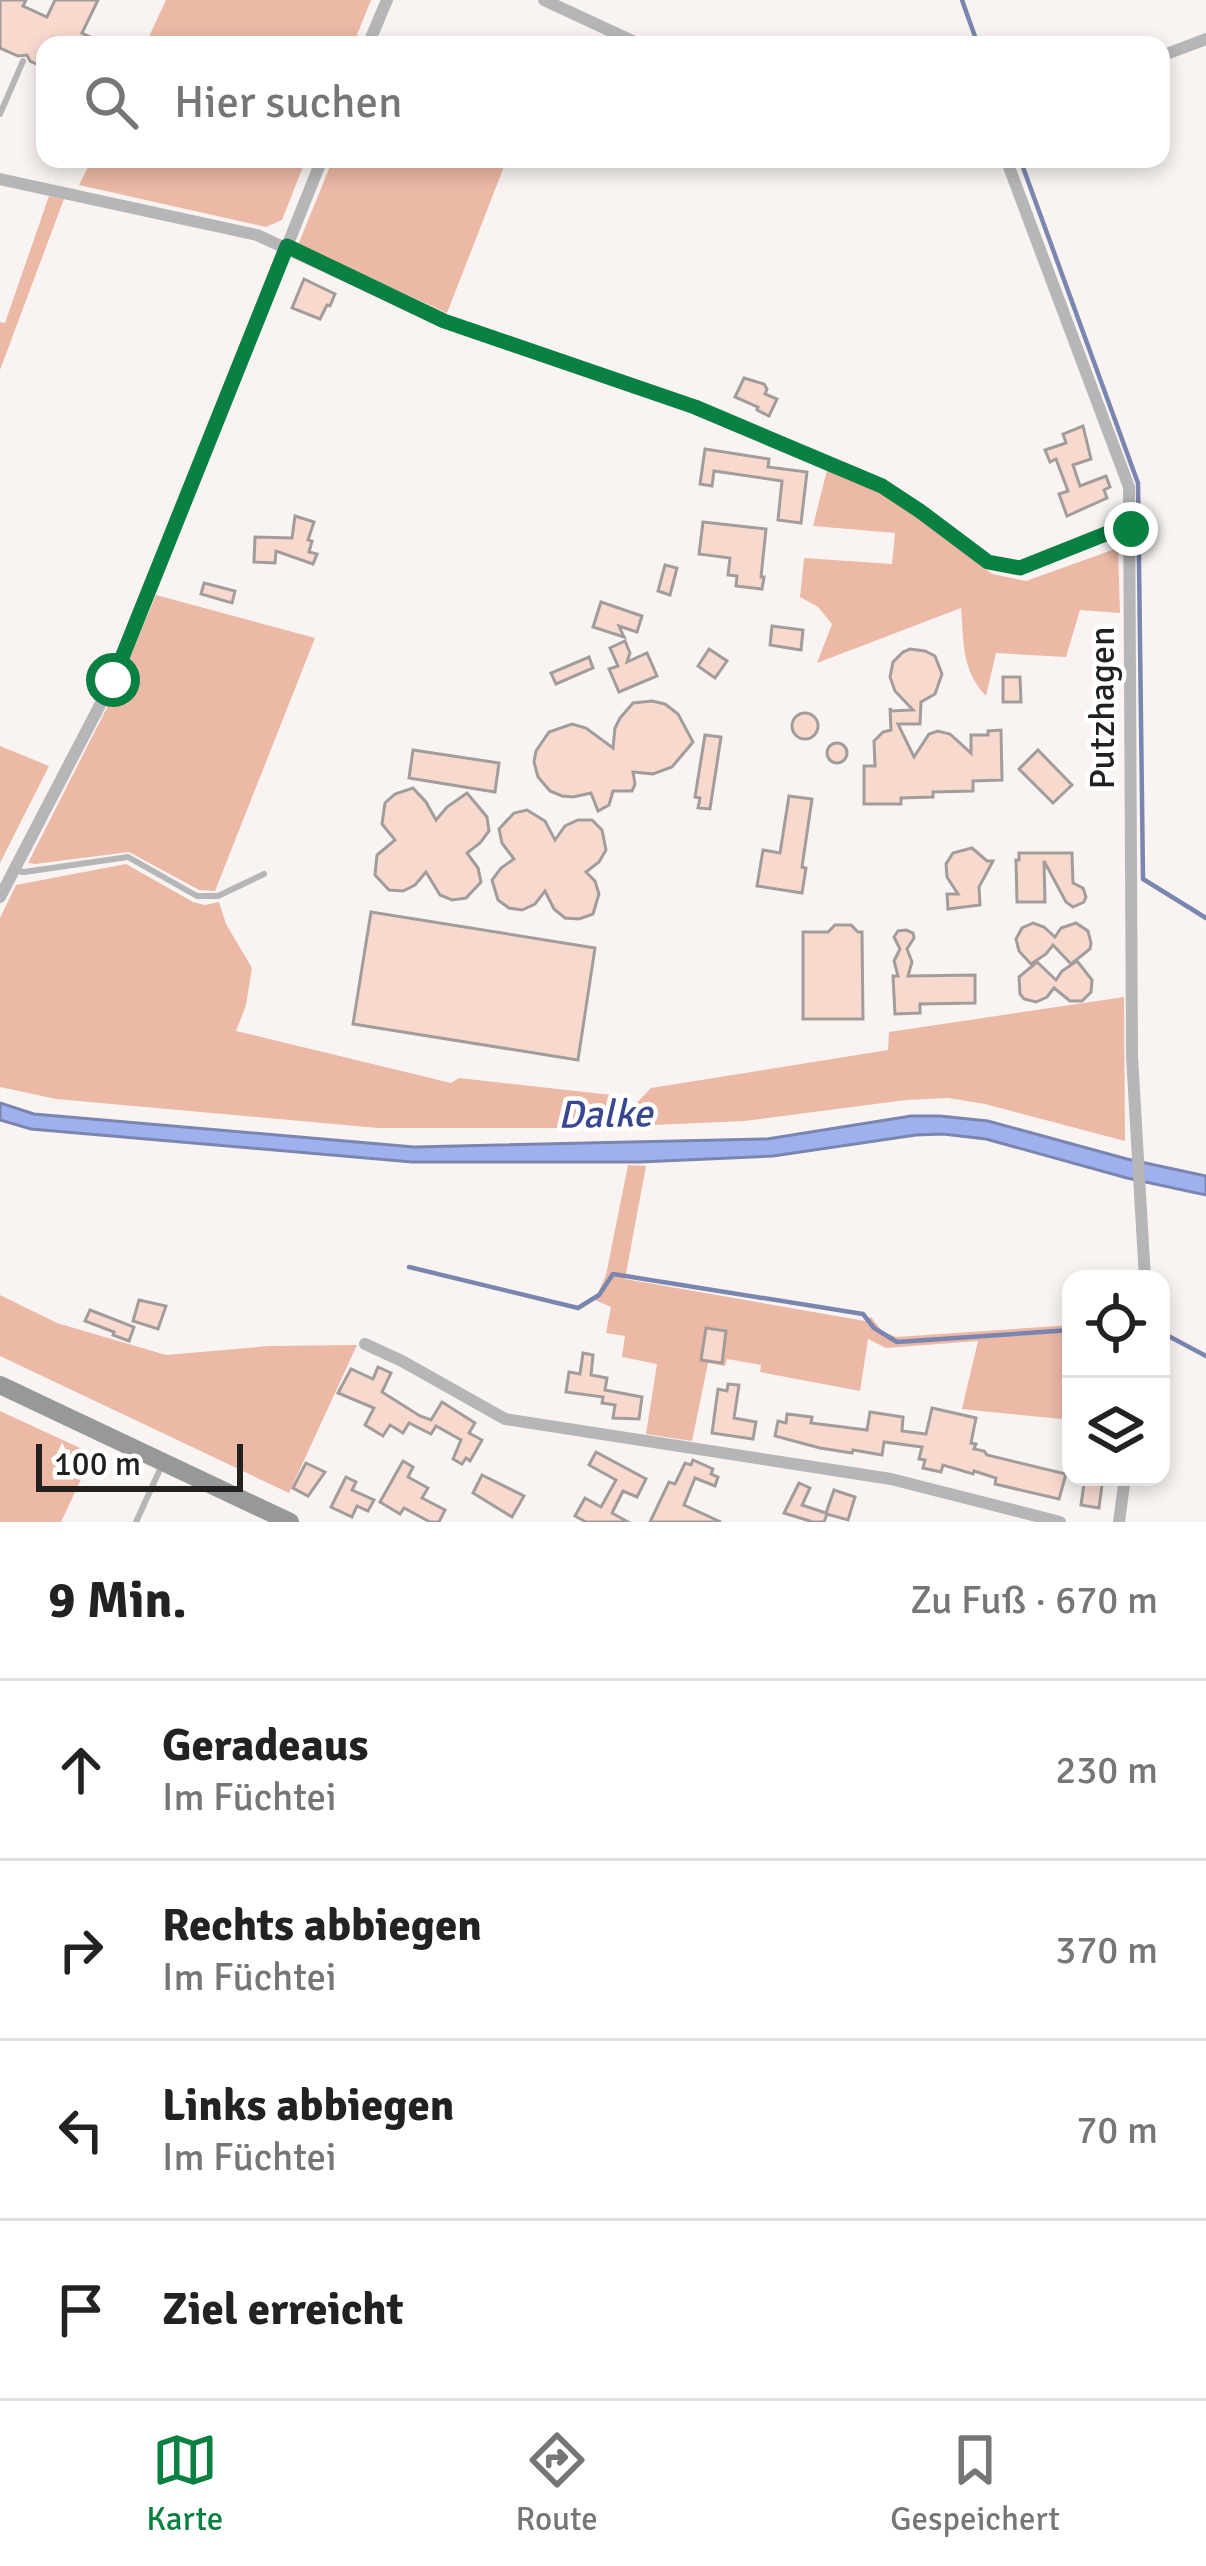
<!DOCTYPE html>
<html lang="de">
<head>
<meta charset="utf-8">
<style>
	body { margin:0; font-family:Signika,sans-serif; background:#f2f2f2; color:#222 }
	.controls { position:absolute; right:36px; bottom:36px; display:grid; overflow:hidden; border-radius:24px; box-shadow:0 6px 18px #0003 }
	.controls button { width:108px; height:108px; display:grid; place-items:center; padding:0; border:0; border-bottom:3px solid #e0e0e0; background:#fff; color:#222; font:60px sans-serif }
	.scale { position:absolute; left:36px; bottom:30px; width:207px; box-sizing:border-box; padding-left:12px; border:6px solid #222120; border-top:0; font-size:33px; line-height:42px; white-space:nowrap; color:#222120; -webkit-text-stroke:9px #fff; paint-order:stroke }
	.stop { position:absolute; width:36px; height:36px; margin:-27px; border:9px solid #0b8043; border-radius:50%; background:#fff }
	.stop.end { background:#0b8043; border-color:#fff; box-shadow:0 3px 12px #0008 }
	.list { margin:0; padding:0; list-style:none }
	h2 { display:flex; justify-content:space-between; align-items:center; height:156px; margin:0; padding:0 48px; font-size:51px }
	h2 small { font-size:39px; font-weight:400; color:#767676 }
	.list li { display:grid; grid-template-columns:78px 1fr auto; gap:36px; align-items:center; box-sizing:border-box; height:180px; padding:0 48px; border-top:3px solid #e0e0e0 }
	.list b { display:block; font-size:45px; white-space:nowrap }
	.list p { margin:0; font-size:39px; white-space:nowrap; color:#767676 }
	.list em { font-size:39px; font-style:normal; color:#767676 }
	.icon { flex:none; width:66px; height:66px; fill:none; stroke:currentColor; stroke-width:2; stroke-linecap:round; stroke-linejoin:round }
	.map { position:relative; flex:none; width:1206px; height:1522px; overflow:hidden }
	.search { position:absolute; background:#fff; box-shadow:0 6px 18px #0003; left:36px; right:36px; top:36px; height:132px; display:flex; align-items:center; gap:30px; box-sizing:border-box; padding:0 42px; border-radius:24px; color:#767676; font-size:45px }
	.sheet { height:876px; background:#fff }
	nav { display:flex; justify-content:space-around; align-items:center; box-sizing:border-box; height:168px; border-top:3px solid #e0e0e0; background:#fff; font-size:33px; color:#767676 }
	nav a { display:grid; justify-items:center; gap:6px }
	nav .on { color:#0b8043 }
	.map>svg:first-child { display:block }
</style>
</head>
<body>
<div class="map">
<svg width="1206" height="1522" viewBox="0 0 1206 1522">
	<rect width="100%" height="100%" fill="#f9f4f2"/>
	<g fill="#ebb9a6">
		<path d="M 166,0 L 371,0 L 353,45 L 145,45 Z"/>
		<path d="M 92,159 L 306,159 L 282,220 L 266,227 L 79,185 Z"/>
		<path d="M 333,159 L 507,159 L 447,313 L 298,245 Z"/>
		<path d="M 49,196 L 64,199 L 0,370 L 0,322 L 5,323 Z"/>
		<path d="M 827,470 L 880,491 L 917,515 L 992,574 L 1026,581 L 1118,548 L 1120,613 L 1080,610 L 1066,657 L 996,653 L 986,696 C 961,669 964,643 961,608 L 817,663 L 832,624 L 818,607 L 800,597 L 804,558 L 892,564 L 895,533 L 813,526 Z"/>
		<path d="M 156,595 L 315,638 L 215,891 L 199,890 L 129,852 L 35,864 L 28,863 L 119,684 Z"/>
		<path d="M 0,746 L 49,766 L 0,863 Z"/>
		<path d="M 126,864 L 193,902 L 205,905 L 219,902 L 226,924 L 252,968 L 246,1005 L 236,1031 L 451,1083 L 459,1078 L 612,1095 L 630,1110 L 651,1088 L 888,1050 L 889,1032 L 1124,997 L 1125,1141 L 985,1104 L 948,1098 L 906,1100 L 745,1121 L 585,1128 L 378,1128 L 56,1099 L 0,1087 L 0,918 L 16,885 Z"/>
		<path d="M 628,1165 L 646,1166 L 625,1279 L 865,1321 L 871,1317 L 882,1331 L 896,1337 L 1071,1325 L 1071,1420 L 962,1409 L 978,1341 L 886,1348 L 868,1339 L 860,1391 L 760,1372 L 761,1365 L 727,1359 L 725,1366 L 708,1363 L 692,1441 L 646,1434 L 657,1364 L 622,1357 L 625,1336 L 606,1333 L 611,1307 L 595,1300 L 606,1275 Z"/>
		<path d="M 0,1295 L 57,1323 L 166,1355 L 269,1346 L 357,1345 L 289,1493 L 0,1356 Z"/>
		<path d="M 0,1411 L 93,1454 L 61,1522 L 0,1522 Z"/>
	</g>
	<path fill="#9fb0ee" stroke="#7a85b0" stroke-width="3" d="M 0,1103 L 34,1114 L 414,1147 L 767,1139 L 911,1116 L 940,1116 L 988,1121 L 1127,1159 L 1206,1176 L 1206,1195 L 1127,1178 L 986,1139 L 943,1134 L 916,1135 L 773,1156 L 640,1162 L 412,1162 L 31,1129 L 0,1120 Z"/>
	<g fill="none" stroke-linecap="round" stroke-linejoin="round">
		<g stroke="#7a85b0" stroke-width="4.5">
			<path d="M 962,0 L 978,45"/>
			<path d="M 1020,159 L 1138,483 L 1143,879 L 1206,918"/>
			<path d="M 409,1267 L 578,1308 L 599,1295 L 613,1274 L 863,1314 L 874,1328 L 897,1342 L 1071,1330"/>
			<path d="M 1161,1332 L 1206,1356"/>
		</g>
	</g>
	<g fill="#f7d9ce" stroke="#a29d9b" stroke-width="3">
		<path d="M 0,0 L 26,0 L 23,6 L 47,17 L 55,0 L 98,0 L 82,33 L 107,45 L 45,45 L 45,58 L 41,66 L 30,61 L 27,55 L 18,56 L 0,48 Z"/>
		<path d="M 304,279 L 335,294 L 330,306 L 327,305 L 320,319 L 292,308 Z"/>
		<path d="M 744,378 L 764,384 L 767,389 L 765,394 L 777,399 L 769,416 L 757,410 L 758,407 L 735,397 Z"/>
		<path d="M 1083,426 L 1091,459 L 1073,465 L 1080,486 L 1106,476 L 1110,487 L 1104,490 L 1107,498 L 1067,516 L 1059,494 L 1068,491 L 1056,459 L 1050,462 L 1045,450 L 1066,443 L 1063,434 Z"/>
		<path d="M 705,449 L 769,459 L 768,467 L 807,472 L 801,523 L 778,520 L 782,481 L 714,471 L 712,486 L 700,484 Z"/>
		<path d="M 295,516 L 314,522 L 308,540 L 312,541 L 309,552 L 317,554 L 313,564 L 276,551 L 275,563 L 254,562 L 255,537 L 292,538 Z"/>
		<path d="M 703,522 L 766,529 L 761,577 L 764,577 L 762,589 L 736,586 L 737,576 L 728,575 L 730,558 L 699,554 Z"/>
		<path d="M 665,565 L 677,568 L 670,595 L 658,591 Z"/>
		<path d="M 204,583 L 235,591 L 232,603 L 201,594 Z"/>
		<path d="M 601,602 L 642,616 L 637,632 L 619,626 L 624,637 L 593,627 Z"/>
		<path d="M 772,626 L 803,630 L 801,650 L 770,645 Z"/>
		<path d="M 625,641 L 630,653 L 627,662 L 647,653 L 657,676 L 619,692 L 609,669 L 618,666 L 610,648 Z"/>
		<path d="M 709,649 L 727,661 L 715,678 L 698,666 Z"/>
		<path d="M 910,649 L 925,651 L 935,656 L 942,674 L 935,694 L 921,702 L 920,724 L 898,724 L 914,757 L 929,734 L 938,731 L 950,734 L 971,753 L 971,735 L 988,735 L 988,731 L 1001,730 L 1002,780 L 973,781 L 973,791 L 933,792 L 933,797 L 901,798 L 901,804 L 864,804 L 864,766 L 875,766 L 874,741 L 883,732 L 891,730 L 890,708 L 891,711 L 913,710 L 895,691 L 890,677 L 893,662 L 903,652 Z"/>
		<path d="M 589,657 L 593,668 L 556,684 L 551,673 Z"/>
		<path d="M 1003,677 L 1020,677 L 1021,702 L 1003,702 Z"/>
		<path d="M 652,701 L 665,704 L 678,714 L 693,742 L 672,767 L 653,774 L 633,772 L 635,784 L 632,791 L 613,791 L 609,805 L 598,811 L 591,793 L 573,797 L 562,796 L 550,791 L 538,777 L 534,762 L 536,751 L 549,732 L 572,724 L 586,728 L 613,748 L 615,728 L 620,718 L 633,703 Z"/>
		<circle cx="805" cy="726" r="13"/>
		<path d="M 705,735 L 721,737 L 710,809 L 698,808 L 700,798 L 695,797 Z"/>
		<circle cx="837" cy="753" r="10"/>
		<path d="M 413,750 L 499,763 L 495,792 L 409,778 Z"/>
		<path d="M 1038,750 L 1072,785 L 1053,803 L 1019,769 Z"/>
		<path d="M 413,788 L 426,802 L 436,820 L 447,807 L 467,793 L 487,817 L 489,831 L 480,843 L 467,853 L 478,868 L 481,882 L 466,898 L 452,900 L 440,895 L 426,872 L 415,885 L 403,891 L 389,890 L 375,875 L 377,855 L 395,840 L 382,824 L 385,803 L 395,794 Z"/>
		<path d="M 789,796 L 812,799 L 802,867 L 806,868 L 802,893 L 757,886 L 763,850 L 780,853 Z"/>
		<path d="M 527,810 L 545,821 L 555,840 L 565,826 L 578,820 L 592,820 L 602,830 L 606,850 L 599,862 L 586,872 L 595,881 L 599,894 L 593,914 L 579,919 L 565,918 L 554,909 L 545,891 L 535,904 L 522,910 L 509,908 L 498,900 L 492,880 L 501,868 L 514,859 L 502,843 L 499,829 L 514,813 Z"/>
		<path d="M 972,848 L 987,861 L 993,861 L 979,887 L 980,905 L 948,909 L 947,894 L 958,894 L 947,877 L 946,864 L 953,853 Z"/>
		<path d="M 1019,853 L 1072,853 L 1073,883 L 1083,888 L 1086,897 L 1084,902 L 1073,907 L 1066,902 L 1044,861 L 1045,902 L 1017,902 L 1016,860 L 1019,860 Z"/>
		<path d="M 371,912 L 595,948 L 578,1060 L 353,1024 Z"/>
		<path d="M 1033,923 L 1044,927 L 1055,937 L 1061,928 L 1076,923 L 1088,931 L 1091,943 L 1090,949 L 1071,964 L 1053,945 L 1046,954 L 1031,964 L 1019,951 L 1016,939 L 1022,928 Z"/>
		<path d="M 835,925 L 851,925 L 858,932 L 862,932 L 863,1019 L 803,1019 L 803,932 L 828,932 Z"/>
		<path d="M 906,930 L 913,933 L 914,938 L 907,949 L 912,962 L 908,976 L 975,975 L 975,1003 L 920,1004 L 920,1013 L 895,1014 L 893,976 L 898,976 L 894,961 L 900,949 L 894,937 L 898,931 Z"/>
		<path d="M 1077,961 L 1092,980 L 1091,992 L 1082,1001 L 1070,1001 L 1054,988 L 1047,997 L 1036,1002 L 1024,999 L 1020,994 L 1019,977 L 1037,962 L 1056,980 L 1062,971 Z"/>
		<path d="M 139,1300 L 166,1306 L 158,1329 L 133,1321 Z"/>
		<path d="M 90,1310 L 134,1327 L 129,1341 L 113,1335 L 114,1332 L 85,1321 Z"/>
		<path d="M 706,1328 L 726,1331 L 722,1363 L 701,1360 Z"/>
		<path d="M 583,1353 L 593,1355 L 591,1375 L 607,1378 L 605,1390 L 642,1397 L 639,1419 L 613,1418 L 615,1405 L 602,1403 L 603,1397 L 566,1392 L 569,1372 L 580,1374 Z"/>
		<path d="M 378,1367 L 391,1373 L 382,1392 L 420,1416 L 431,1420 L 442,1402 L 475,1423 L 469,1433 L 482,1440 L 470,1461 L 466,1458 L 462,1464 L 453,1459 L 461,1440 L 436,1426 L 431,1434 L 409,1423 L 403,1433 L 390,1425 L 383,1436 L 365,1425 L 374,1408 L 338,1393 L 351,1369 L 373,1379 Z"/>
		<path d="M 728,1384 L 739,1385 L 734,1418 L 756,1422 L 753,1439 L 712,1433 L 718,1389 L 727,1391 Z"/>
		<path d="M 932,1408 L 976,1418 L 971,1443 L 976,1444 L 974,1449 L 984,1451 L 987,1455 L 1066,1474 L 1059,1499 L 995,1484 L 996,1478 L 974,1471 L 973,1474 L 943,1465 L 941,1472 L 923,1468 L 925,1460 L 919,1459 L 922,1447 L 884,1442 L 882,1455 L 853,1450 L 852,1453 L 820,1448 L 775,1436 L 778,1421 L 786,1423 L 787,1414 L 812,1417 L 811,1423 L 867,1430 L 870,1412 L 903,1417 L 902,1431 L 926,1434 Z"/>
		<path d="M 596,1452 L 646,1479 L 637,1497 L 623,1491 L 612,1513 L 628,1522 L 586,1522 L 575,1516 L 585,1498 L 601,1507 L 616,1480 L 589,1465 Z"/>
		<path d="M 693,1460 L 713,1469 L 711,1474 L 718,1477 L 715,1486 L 695,1478 L 684,1505 L 721,1522 L 650,1522 L 669,1482 L 675,1484 L 685,1463 L 691,1465 Z"/>
		<path d="M 403,1461 L 413,1467 L 408,1477 L 428,1488 L 422,1498 L 445,1510 L 439,1522 L 430,1522 L 404,1508 L 400,1514 L 380,1502 Z"/>
		<path d="M 306,1463 L 325,1472 L 308,1496 L 293,1488 Z"/>
		<path d="M 482,1475 L 524,1496 L 512,1517 L 473,1493 Z"/>
		<path d="M 346,1477 L 356,1482 L 352,1490 L 374,1500 L 368,1511 L 357,1506 L 352,1517 L 331,1507 Z"/>
		<path d="M 1085,1477 L 1103,1477 L 1099,1508 L 1081,1505 Z"/>
		<path d="M 799,1483 L 810,1488 L 802,1505 L 826,1513 L 834,1490 L 855,1497 L 848,1520 L 827,1514 L 824,1522 L 813,1522 L 784,1513 Z"/>
	</g>
	<g fill="none" stroke-linecap="round" stroke-linejoin="round">
		<g stroke="#b6b6b8" stroke-width="6">
			<path d="M 0,114 L 23,61"/>
			<path d="M 17,871 L 24,872 L 128,857 L 197,896 L 218,896 L 264,874"/>
			<path d="M 136,1522 L 162,1465"/>
		</g>
		<g stroke="#b6b6b8" stroke-width="12">
			<path d="M 544,0 L 641,45"/>
			<path d="M 368,45 L 387,0"/>
			<path d="M 1161,56 L 1206,39"/>
			<path d="M 1006,159 L 1129,487 L 1132,1056 L 1145,1279"/>
			<path d="M 0,179 L 257,235 L 444,321 L 695,407 L 882,486 L 920,511 L 987,563 L 1020,568 L 1117,529 L 1131,529"/>
			<path d="M 0,897 L 113,680 L 322,159"/>
			<path d="M 365,1344 L 402,1361 L 505,1419 L 891,1479 L 1060,1522"/>
			<path d="M 1119,1522 L 1125,1477"/>
		</g>
		<path stroke="#97989a" stroke-width="18" d="M 0,1385 L 290,1522"/>
	</g>
	<g fill="none" stroke-linecap="round" stroke-linejoin="round">
		<path stroke="#0b8043" stroke-width="15" d="M 113,680 L 287,246 L 444,321 L 695,407 L 882,486 L 920,511 L 988,562 L 1020,568 L 1118,529 L 1131,529"/>
	</g>
	<g text-anchor="middle" dominant-baseline="central" stroke-width="9" stroke-linejoin="round" paint-order="stroke">
		<g font-size="36" fill="#222120" stroke="#fff">
			<text transform="translate(1102 708) rotate(-90)">Putzhagen</text>
		</g>
		<g font-size="39" font-style="italic" fill="#394690" stroke="#fff">
			<text transform="translate(605 1114) rotate(-1)">Dalke</text>
		</g>
	</g>
</svg>
<div class="controls">
<button><svg class="icon" aria-label="locate" viewBox="0 0 24 24"><circle cx="12" cy="12" r="6"/><path d="M12 2v4M12 18v4M2 12h4M18 12h4"/></svg></button>
<button><svg class="icon" aria-label="layers" viewBox="0 0 24 24"><path d="M12 4l9 5-9 5-9-5zM3 14l9 5 9-5"/></svg></button>
</div>
<div class="scale">100 m</div>
<div class="stop" style="left:113px;top:680px"></div>
<div class="stop end" style="left:1131px;top:529px"></div>
<div class="search"><svg class="icon" aria-label="search" viewBox="0 0 24 24"><circle cx="10" cy="10" r="6"/><path d="M15 15l6 6"/></svg>Hier suchen</div>
</div>
<section class="sheet">
<h2>9 Min.<small>Zu Fuß · 670 m</small></h2>
<ul class="list">
<li><svg class="icon" aria-label="ahead" viewBox="0 0 24 24"><path d="M12 20V5M6 11l6-6 6 6"/></svg><div><b>Geradeaus</b><p>Im Füchtei</p></div><em>230 m</em></li>
<li><svg class="icon" aria-label="right" viewBox="0 0 24 24"><path d="M7 20v-9h11M14 6l5 5-5 5"/></svg><div><b>Rechts abbiegen</b><p>Im Füchtei</p></div><em>370 m</em></li>
<li><svg class="icon" aria-label="left" viewBox="0 0 24 24"><path d="M17 20v-9H6M10 6l-5 5 5 5"/></svg><div><b>Links abbiegen</b><p>Im Füchtei</p></div><em>70 m</em></li>
<li><svg class="icon" aria-label="arrive" viewBox="0 0 24 24"><path d="M6 21V4h12l-3 4 3 4H6"/></svg><div><b>Ziel erreicht</b></div></li>
</ul>
</section>
<nav>
<a class="on"><svg class="icon" aria-label="map" viewBox="0 0 24 24"><path d="M3 6l6-2 6 2 6-2v14l-6 2-6-2-6 2zM9 4v14M15 6v14"/></svg>Karte</a>
<a><svg class="icon" aria-label="directions" viewBox="0 0 24 24"><path d="M12 3l9 9-9 9-9-9zM9 14v-3h6M13 9l2 2-2 2"/></svg>Route</a>
<a><svg class="icon" aria-label="saved" viewBox="0 0 24 24"><path d="M7 4h10v16l-5-4-5 4z"/></svg>Gespeichert</a>
</nav>
</body>
</html>
